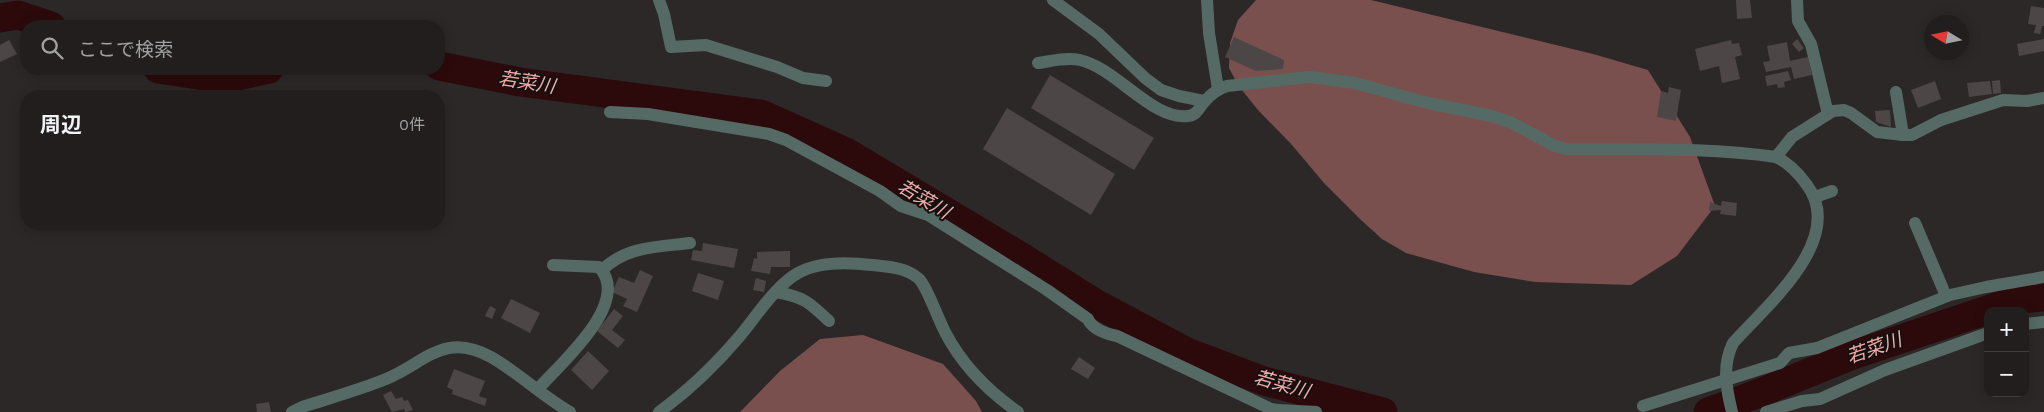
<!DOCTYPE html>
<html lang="ja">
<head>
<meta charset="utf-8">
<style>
	body { margin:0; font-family:"Work Sans","Noto Sans JP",sans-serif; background:#2a2727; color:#f1f3f6 }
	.controls { position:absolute; right:15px; bottom:15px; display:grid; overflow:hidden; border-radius:10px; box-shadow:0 2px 12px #0003 }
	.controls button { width:45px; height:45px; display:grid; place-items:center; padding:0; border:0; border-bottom:1px solid #3f3c3c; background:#221e1e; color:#f1f3f6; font:25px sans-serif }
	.compass { position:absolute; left:1924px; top:15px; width:45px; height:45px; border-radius:50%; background:#221e1e; box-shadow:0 2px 12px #0003; rotate:280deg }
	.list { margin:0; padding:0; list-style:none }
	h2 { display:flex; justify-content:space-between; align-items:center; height:65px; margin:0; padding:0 20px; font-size:21px }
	h2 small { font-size:16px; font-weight:400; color:#a2a2a4 }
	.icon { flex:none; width:28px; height:28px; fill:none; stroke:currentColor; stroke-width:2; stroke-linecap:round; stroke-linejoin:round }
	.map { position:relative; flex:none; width:2044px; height:412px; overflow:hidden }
	.search { position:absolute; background:#221e1e; box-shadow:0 2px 12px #0003; left:20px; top:20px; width:425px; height:55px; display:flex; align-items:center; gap:12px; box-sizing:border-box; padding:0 18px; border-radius:20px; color:#a2a2a4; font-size:19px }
	.panel { position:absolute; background:#221e1e; box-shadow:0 2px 12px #0003; left:20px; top:90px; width:425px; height:140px; border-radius:20px }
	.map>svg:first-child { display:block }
</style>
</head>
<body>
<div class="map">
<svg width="2044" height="412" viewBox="0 0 2044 412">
	<rect width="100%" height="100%" fill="#2d2828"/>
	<g fill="#7a504f">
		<path d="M 1256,0 L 1371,0 L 1593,54 L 1648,70 L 1690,137 L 1715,206 L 1677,256 L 1631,285 L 1535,282 L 1474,272 L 1406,253 L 1382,239 L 1361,220 L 1324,183 L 1292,145 L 1258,110 L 1238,85 L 1229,68 L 1230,43 L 1238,20 Z"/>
		<path d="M 863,335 L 943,364 L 976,401 L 982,412 L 740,412 L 780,371 L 820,339 Z"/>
	</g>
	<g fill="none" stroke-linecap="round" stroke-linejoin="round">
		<g stroke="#2c0a0c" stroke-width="29">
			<path d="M 0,18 L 18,15 L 51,26"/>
			<path d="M 439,66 L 520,82 L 761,114 L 846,152 L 1020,256 L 1095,303 L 1187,352 L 1264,381 L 1383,412"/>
			<path d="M 158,69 L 224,79 L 269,69"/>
			<path d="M 1708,412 L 1762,392 L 1850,356 L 2020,299 L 2044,297"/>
		</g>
	</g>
	<g fill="#4c4746">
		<path d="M 1736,0 L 1750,0 L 1752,18 L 1737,19 Z"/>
		<path d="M 2031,6 L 2044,8 L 2044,26 L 2042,26 L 2040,34 L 2034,33 L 2036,25 L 2028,24 Z"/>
		<path d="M 1234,37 L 1284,60 L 1283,69 L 1256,71 L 1225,57 Z"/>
		<path d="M 1797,39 L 1804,48 L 1799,52 L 1792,44 Z"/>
		<path d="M 2044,39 L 2044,51 L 2019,56 L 2017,44 Z"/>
		<path d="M 9,40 L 17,54 L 0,62 L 0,45 Z"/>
		<path d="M 1731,40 L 1732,44 L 1739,43 L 1742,55 L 1735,57 L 1740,79 L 1722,83 L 1719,66 L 1700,71 L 1695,49 Z"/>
		<path d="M 1787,42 L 1790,61 L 1808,57 L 1812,75 L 1794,79 L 1791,67 L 1766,72 L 1763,62 L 1770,61 L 1767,46 Z"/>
		<path d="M 1788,71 L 1791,80 L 1784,82 L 1785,87 L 1778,88 L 1777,84 L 1767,86 L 1765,76 Z"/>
		<path d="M 1050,75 L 1154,138 L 1134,170 L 1031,108 Z"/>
		<path d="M 2000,80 L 2001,93 L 1993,94 L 1992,81 Z"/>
		<path d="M 1935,81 L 1941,99 L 1918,108 L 1911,90 Z"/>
		<path d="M 1990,81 L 1992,94 L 1969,97 L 1967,83 Z"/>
		<path d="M 1669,87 L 1681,90 L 1676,121 L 1657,117 L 1661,91 L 1668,93 Z"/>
		<path d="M 1007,108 L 1115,174 L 1091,215 L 983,149 Z"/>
		<path d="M 1890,110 L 1891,127 L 1876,122 L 1875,111 Z"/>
		<path d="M 1722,201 L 1737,203 L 1736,216 L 1720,214 L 1721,210 L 1709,211 L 1710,202 L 1721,206 Z"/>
		<path d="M 703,243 L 738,249 L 734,268 L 691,260 L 693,250 L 702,251 Z"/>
		<path d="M 790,251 L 790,267 L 771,267 L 770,274 L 751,271 L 754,258 L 757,259 L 757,252 Z"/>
		<path d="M 640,270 L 653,276 L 637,312 L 623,306 L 627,299 L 612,292 L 619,277 L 634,283 Z"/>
		<path d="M 698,273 L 724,281 L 718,300 L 692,291 Z"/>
		<path d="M 756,278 L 766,281 L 764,292 L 753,290 Z"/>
		<path d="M 511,299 L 540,313 L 530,333 L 501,318 Z"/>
		<path d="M 490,306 L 496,309 L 492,319 L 485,316 Z"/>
		<path d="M 614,309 L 623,316 L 612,330 L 625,340 L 618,348 L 597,331 Z"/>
		<path d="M 588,351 L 609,371 L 592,390 L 571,370 Z"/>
		<path d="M 1079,357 L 1095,368 L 1088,379 L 1071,369 Z"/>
		<path d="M 454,369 L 485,381 L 479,396 L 487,399 L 485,406 L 452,394 L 453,390 L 447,387 Z"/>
		<path d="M 391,391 L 396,399 L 402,397 L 404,401 L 408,400 L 413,410 L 405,412 L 404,409 L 392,412 L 383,395 Z"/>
		<path d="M 269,402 L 271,412 L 257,412 L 256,404 Z"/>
	</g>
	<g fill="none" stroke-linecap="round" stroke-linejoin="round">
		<g stroke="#566a65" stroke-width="12">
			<path d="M 659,0 L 664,14 L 671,47 L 706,45 L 777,67 L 803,78 L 826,81"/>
			<path d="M 1053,0 L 1099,34 L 1145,78 L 1161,90 L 1179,96 L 1204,101"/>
			<path d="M 1207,0 L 1209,33 L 1218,89"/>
			<path d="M 1797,0 L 1798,21 L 1811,44 L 1828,114"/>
			<path d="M 1038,63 C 1052,61 1066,57 1080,60 C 1116,68 1153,121 1188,116 C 1198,115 1199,107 1205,101 C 1211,94 1218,89 1227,86 L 1310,77 L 1355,83 L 1428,103 L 1492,116 L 1512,123 L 1555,146 L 1566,149 C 1637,150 1706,147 1776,157 C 1789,163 1799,174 1807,185 C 1847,239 1766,306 1733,343 C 1722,365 1726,388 1732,412"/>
			<path d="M 1896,92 L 1903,135"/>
			<path d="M 610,112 L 648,114 L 769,134 L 786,140 L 880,191 L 901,206 L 928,215 L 1047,290 L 1088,319 C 1092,329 1107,334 1117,336 L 1271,409 C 1286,412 1301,410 1316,412"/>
			<path d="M 1776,157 L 1792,137 L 1833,111 L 1844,110 L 1851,113 L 1877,132 L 1903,135 L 1912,135 L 1941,120 L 2003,100 L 2027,101 L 2044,98"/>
			<path d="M 1815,197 L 1832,191"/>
			<path d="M 1915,223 L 1946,296"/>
			<path d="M 602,270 C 627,246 657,247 690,243"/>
			<path d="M 776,292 C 804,297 809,302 829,321"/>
			<path d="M 2025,324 L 2044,322"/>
			<path d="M 538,389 C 560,364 633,302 599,267 L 553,265"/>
			<path d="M 1643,406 L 1780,363 L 1789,353 L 1817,348 L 1950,295 L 1986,287 L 2044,277"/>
			<path d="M 292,412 L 302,407 C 330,398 359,390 386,379 C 425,363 444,331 491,357 C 519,373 542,396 570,412"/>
			<path d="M 659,412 C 688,391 716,364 739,337 C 756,317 775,286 798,273 C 819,261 848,262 872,265 C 888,267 905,267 918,278 C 926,284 939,321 945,332 C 962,365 988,391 1018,412"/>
			<path d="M 1766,412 L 1802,401 L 1820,399 L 1885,370 L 1988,333"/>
		</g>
	</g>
	<g text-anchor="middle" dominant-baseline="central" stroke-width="4" stroke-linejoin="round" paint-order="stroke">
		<g font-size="19" font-style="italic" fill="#f4aaa8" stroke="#141111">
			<text transform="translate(527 82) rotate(9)">若菜川</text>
			<text transform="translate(924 199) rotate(31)">若菜川</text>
			<text transform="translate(1874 348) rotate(-19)">若菜川</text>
			<text transform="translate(1282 384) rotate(16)">若菜川</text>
		</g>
	</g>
</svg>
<div class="controls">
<button>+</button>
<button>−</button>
</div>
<svg class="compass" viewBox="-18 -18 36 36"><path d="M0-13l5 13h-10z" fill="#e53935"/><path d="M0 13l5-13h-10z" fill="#a2a2a4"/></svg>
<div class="search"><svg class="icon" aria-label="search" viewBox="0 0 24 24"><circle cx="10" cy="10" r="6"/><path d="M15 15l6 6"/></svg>ここで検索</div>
<section class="panel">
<h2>周辺<small>0件</small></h2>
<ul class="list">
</ul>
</section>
</div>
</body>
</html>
